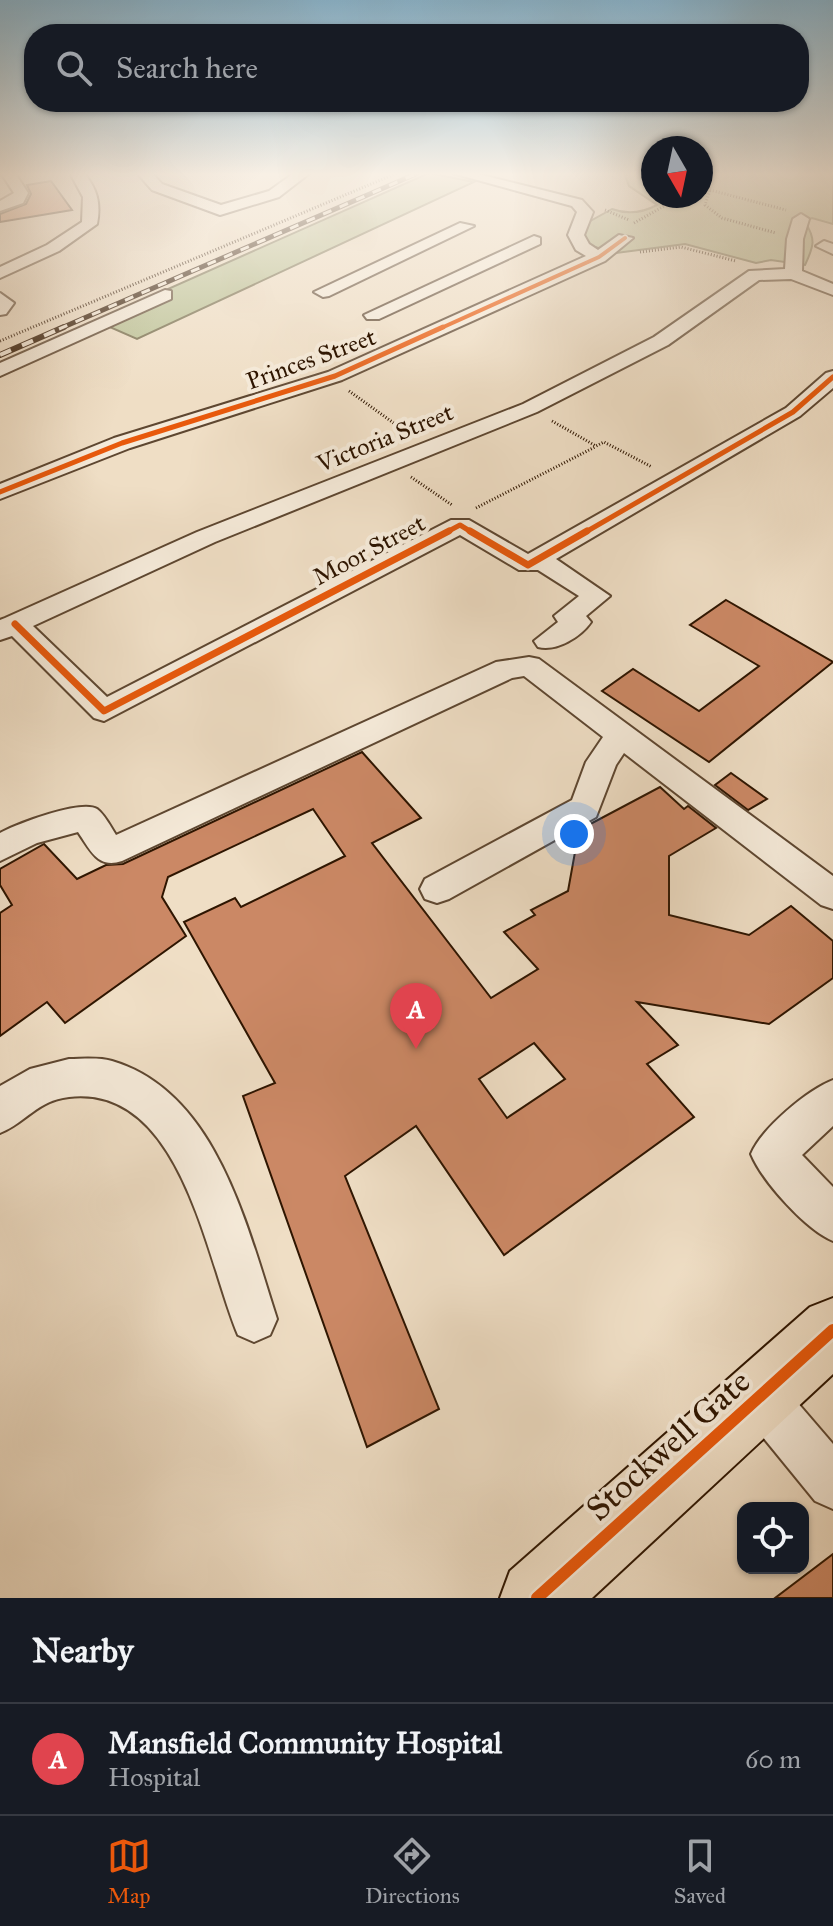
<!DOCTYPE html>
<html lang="en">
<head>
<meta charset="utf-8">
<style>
	body { margin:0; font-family:"IM FELL Great Primer",serif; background:#242831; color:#f1f3f6 }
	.controls { position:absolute; right:24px; bottom:24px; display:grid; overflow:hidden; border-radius:16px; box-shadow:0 2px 6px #0004 }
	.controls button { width:72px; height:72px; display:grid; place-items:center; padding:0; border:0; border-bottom:2px solid #363941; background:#171b24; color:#f1f3f6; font:40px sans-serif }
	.compass { position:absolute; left:641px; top:136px; width:72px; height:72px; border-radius:50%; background:#171b24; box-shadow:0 2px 6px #0004; rotate:171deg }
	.you { position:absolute; left:574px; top:834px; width:28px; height:28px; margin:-20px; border:6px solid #fff; border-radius:50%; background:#1a73e8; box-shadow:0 0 0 12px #1a73e833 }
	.badge { display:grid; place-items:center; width:52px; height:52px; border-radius:50%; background:#ea580c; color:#fff; font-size:26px; font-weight:700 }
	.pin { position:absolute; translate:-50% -66px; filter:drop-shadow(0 2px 4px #0008) }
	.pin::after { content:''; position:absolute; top:42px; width:28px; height:24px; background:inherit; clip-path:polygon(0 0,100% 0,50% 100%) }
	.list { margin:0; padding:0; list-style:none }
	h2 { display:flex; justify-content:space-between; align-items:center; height:104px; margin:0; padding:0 32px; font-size:34px }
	h2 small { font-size:26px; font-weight:400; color:#9ea1a6 }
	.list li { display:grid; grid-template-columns:52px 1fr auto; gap:24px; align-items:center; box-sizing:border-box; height:112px; padding:0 32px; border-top:2px solid #363941 }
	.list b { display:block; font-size:30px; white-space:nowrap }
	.list p { margin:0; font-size:26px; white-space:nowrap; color:#9ea1a6 }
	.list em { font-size:26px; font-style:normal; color:#9ea1a6 }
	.icon { flex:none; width:44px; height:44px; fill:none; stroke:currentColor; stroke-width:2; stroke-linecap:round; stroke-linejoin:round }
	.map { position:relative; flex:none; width:833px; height:1598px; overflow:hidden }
	.search { position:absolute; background:#171b24; box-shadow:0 2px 6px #0004; left:24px; right:24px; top:24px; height:88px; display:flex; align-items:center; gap:20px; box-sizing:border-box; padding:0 28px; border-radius:32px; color:#9ea1a6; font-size:30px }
	.sheet { height:216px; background:#171b24 }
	nav { display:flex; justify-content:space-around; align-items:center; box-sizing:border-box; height:112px; border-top:2px solid #363941; background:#171b24; font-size:22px; color:#9ea1a6 }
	nav a { display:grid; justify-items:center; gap:4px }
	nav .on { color:#ea580c }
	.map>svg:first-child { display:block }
</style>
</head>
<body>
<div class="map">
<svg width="833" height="1598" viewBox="0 0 833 1598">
	<rect width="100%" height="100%" fill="#efdec5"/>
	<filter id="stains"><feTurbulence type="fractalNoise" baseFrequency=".0025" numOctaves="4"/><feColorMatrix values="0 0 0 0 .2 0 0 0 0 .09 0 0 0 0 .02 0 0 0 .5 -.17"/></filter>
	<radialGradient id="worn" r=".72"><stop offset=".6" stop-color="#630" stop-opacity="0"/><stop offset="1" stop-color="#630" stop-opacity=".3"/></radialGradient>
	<g fill="#bac194" stroke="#746b4a" stroke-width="2">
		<path d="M 429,173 L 474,182 L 137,339 L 96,321 Z"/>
		<path d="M 630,173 L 653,173 L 653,196 L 701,196 L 701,173 L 833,173 L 833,224 L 812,218 L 805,222 C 816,239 814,246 805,265 L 771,260 L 756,263 L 685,244 L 616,253 L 588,245 L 582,236 L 585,224 L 612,209 C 628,215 642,213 657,205 L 629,186 L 625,175 Z"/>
	</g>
	<g fill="#cb8865" stroke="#2e1500" stroke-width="2" fill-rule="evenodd">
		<path d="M 51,181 L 72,210 L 0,222 L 0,214 L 26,204 L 31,194 L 27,185 Z"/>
		<path d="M 726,600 L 833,662 L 709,762 L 602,691 L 633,669 L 699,711 L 759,666 L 690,625 Z"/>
		<path d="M 362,752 L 421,818 L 372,843 L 491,998 L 538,969 L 504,932 L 535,915 L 531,910 L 568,891 L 579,830 L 660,787 L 684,809 L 688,806 L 716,828 L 669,856 L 669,915 L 749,935 L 791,906 L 833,941 L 833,978 L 769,1024 L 637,1002 L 678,1045 L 647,1064 L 694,1117 L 504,1255 L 416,1126 L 345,1176 L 439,1409 L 367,1447 L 243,1096 L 275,1083 L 184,922 L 235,898 L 241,907 L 345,856 L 313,809 L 168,877 L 162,897 L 186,936 L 65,1023 L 47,1002 L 0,1036 L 0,913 L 12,905 L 0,885 L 0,869 L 44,844 L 77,879 L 106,865 L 123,864 ZM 534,1043 L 565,1079 L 507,1118 L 479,1079 Z"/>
		<path d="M 731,773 L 767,799 L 748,810 L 715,785 Z"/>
		<path d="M 833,1554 L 833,1598 L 775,1598 Z"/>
	</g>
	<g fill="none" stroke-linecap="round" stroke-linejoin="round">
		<g stroke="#5e4731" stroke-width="4">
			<g id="minor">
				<path d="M 1,173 L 15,173 L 28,193 L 23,203 L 0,211 L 0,201 L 14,193 Z"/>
				<path d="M 70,173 L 84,173 C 97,189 101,203 97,224 L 59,251 L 0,278 L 0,267 L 47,245 L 82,222 L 83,197 Z"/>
				<path d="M 137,173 L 152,173 L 162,184 L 221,205 L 269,191 L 294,173 L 310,173 L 279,197 L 220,215 L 152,190 Z"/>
				<path d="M 452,173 L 474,173 L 582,200 L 593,212 L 584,235 L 589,244 L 598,250 L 619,235 L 633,238 L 605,261 L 342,380 L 130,448 L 0,499 L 0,484 L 114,438 L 328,372 L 586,256 L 576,250 L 568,235 L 577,212 L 572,206 Z"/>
				<path d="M 801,214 L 809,219 L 803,239 L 802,271 L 833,284 L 833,295 L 791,279 L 759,280 L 668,345 L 537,412 L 215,542 L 33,626 L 107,697 L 451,520 L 469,520 L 528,554 L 786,408 L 826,373 L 833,371 L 833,388 L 800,416 L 556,559 L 610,596 L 586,616 L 591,622 C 581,637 556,652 538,647 L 534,641 L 558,622 L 554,616 L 579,596 L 538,570 L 519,570 L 460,535 L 104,721 L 94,718 L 12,636 L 0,640 L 0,620 L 5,618 L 197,532 L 523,404 L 654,337 L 749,271 L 785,269 L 787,239 L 793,219 Z"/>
				<path d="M 460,223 L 474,226 L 329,296 L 323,297 L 314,292 Z"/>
				<path d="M 534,236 L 540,238 L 540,244 L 379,319 L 367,319 L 364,315 Z"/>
				<path d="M 824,241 L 833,244 L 833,254 L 816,246 Z"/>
				<path d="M 165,290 L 171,291 L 171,299 L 0,376 L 0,363 Z"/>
				<path d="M 0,293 L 14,303 L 6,314 L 0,315 Z"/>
				<path d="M 529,657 L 539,659 L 833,876 L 833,909 L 821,905 L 624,753 L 616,765 L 596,817 L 449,899 L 437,903 L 425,899 L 420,889 L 425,879 L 572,800 L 586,762 L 603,737 L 524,676 L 512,678 L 122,861 C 98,869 91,851 78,832 L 37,843 L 0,861 L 0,833 C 16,824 82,799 97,809 C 104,814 111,827 116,835 L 496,662 Z"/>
				<path d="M 69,1059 C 82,1059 99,1057 112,1061 C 217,1092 247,1227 277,1319 L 270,1335 L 254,1342 L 238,1335 C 206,1259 182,1084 69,1097 C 36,1101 27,1122 0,1133 L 0,1086 L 30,1069 Z"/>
				<path d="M 833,1080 L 833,1126 L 802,1155 L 833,1187 L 833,1241 C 806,1230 762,1181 751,1154 C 761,1129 807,1090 833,1080 Z"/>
				<path d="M 761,1373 L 778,1380 L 833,1444 L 833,1509 L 815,1501 L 744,1414 L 737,1397 L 744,1380 Z"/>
			</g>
		</g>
		<g stroke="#2e1500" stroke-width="4">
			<path id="highway" d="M 833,1298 L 833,1374 L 592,1598 L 500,1598 L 510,1571 L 810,1307 Z"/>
		</g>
		<g stroke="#2e1500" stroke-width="3" stroke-dasharray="1 2" stroke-linecap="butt">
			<path d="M 701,179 L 710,190 L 705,205 L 722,218 L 776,233"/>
			<path d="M 710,190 L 786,210"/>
			<path d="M 605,210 L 629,220"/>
			<path d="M 634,223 L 682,196"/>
			<path d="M 640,252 L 681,247 L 736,261"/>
			<path d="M 0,341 L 397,173"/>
			<path d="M 349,391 L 409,434"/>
			<path d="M 552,421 L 596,446 L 604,442 L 652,467"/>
			<path d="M 411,477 L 452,505"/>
			<path d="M 476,508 L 595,447"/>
		</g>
		<use href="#minor" fill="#f5ead9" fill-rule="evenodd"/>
		<use href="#highway" fill="#efdec5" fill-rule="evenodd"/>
		<g stroke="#2e1500" stroke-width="5">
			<path id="rail-far1" d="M 59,329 L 418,173"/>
		</g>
		<g stroke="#2e1500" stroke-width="6">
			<path id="rail" d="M 0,355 L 64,327"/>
		</g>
		<use href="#rail-far1" stroke="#f5ead9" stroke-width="3" stroke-dasharray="9" stroke-linecap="butt"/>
		<use href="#rail" stroke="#f5ead9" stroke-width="4" stroke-dasharray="12" stroke-linecap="butt"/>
		<g stroke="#f5ead9" stroke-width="7">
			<path id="cycleway-far3" d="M 439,329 L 599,257 L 625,238"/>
		</g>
		<g stroke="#f5ead9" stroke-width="8">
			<g id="cycleway-far2">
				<path d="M 0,492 L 122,443 L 335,376 L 443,327"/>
				<path d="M 445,533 L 460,525 L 473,533"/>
				<path d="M 584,533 L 793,412 L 833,377"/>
			</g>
		</g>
		<g stroke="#f5ead9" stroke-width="11">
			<g id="cycleway-far1">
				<path d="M 470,531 L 528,565 L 587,531"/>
				<path d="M 15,624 L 104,711 L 449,531"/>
			</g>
		</g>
		<g stroke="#f5ead9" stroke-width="17">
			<path id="cycleway" d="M 537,1598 L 833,1330"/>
		</g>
		<use href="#cycleway-far3" stroke="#e8590c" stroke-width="4"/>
		<use href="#cycleway-far2" stroke="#e8590c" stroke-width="5"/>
		<use href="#cycleway-far1" stroke="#e8590c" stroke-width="7"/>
		<use href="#cycleway" stroke="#e8590c" stroke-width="12"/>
	</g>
	<linearGradient id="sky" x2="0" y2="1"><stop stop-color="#89b7d2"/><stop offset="0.44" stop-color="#f8f0e5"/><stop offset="1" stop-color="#f8f0e5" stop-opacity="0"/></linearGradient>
	<rect width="833" height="396" fill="url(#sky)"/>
	<g text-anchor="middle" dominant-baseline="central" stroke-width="8" stroke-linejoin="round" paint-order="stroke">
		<g font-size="24" fill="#2e1500" stroke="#f5ead9">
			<text transform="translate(311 359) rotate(-20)">Princes Street</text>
			<text transform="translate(385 438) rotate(-22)">Victoria Street</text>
			<text transform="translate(369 550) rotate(-28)">Moor Street</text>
		</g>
		<g font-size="34" fill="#2e1500" stroke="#f5ead9">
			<text transform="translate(668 1445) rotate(-42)">Stockwell Gate</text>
		</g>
	</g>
	<rect width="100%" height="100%" filter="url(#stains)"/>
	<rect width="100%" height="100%" fill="url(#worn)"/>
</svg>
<div class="controls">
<button><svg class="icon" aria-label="locate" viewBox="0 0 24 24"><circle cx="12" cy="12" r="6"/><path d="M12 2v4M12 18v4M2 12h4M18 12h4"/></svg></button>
</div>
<svg class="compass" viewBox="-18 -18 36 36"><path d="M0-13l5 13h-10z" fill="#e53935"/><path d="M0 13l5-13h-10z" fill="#9ea1a6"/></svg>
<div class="you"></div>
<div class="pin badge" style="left:416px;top:1049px;background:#e0444e">A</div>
<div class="search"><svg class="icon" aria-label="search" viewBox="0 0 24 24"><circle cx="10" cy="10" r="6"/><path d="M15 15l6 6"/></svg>Search here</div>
</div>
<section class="sheet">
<h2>Nearby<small></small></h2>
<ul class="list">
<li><span class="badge" style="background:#e0444e">A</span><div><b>Mansfield Community Hospital</b><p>Hospital</p></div><em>60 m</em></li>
</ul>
</section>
<nav>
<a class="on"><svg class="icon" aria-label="map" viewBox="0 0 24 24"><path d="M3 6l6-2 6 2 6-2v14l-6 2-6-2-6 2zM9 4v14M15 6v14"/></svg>Map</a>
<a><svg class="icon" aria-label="directions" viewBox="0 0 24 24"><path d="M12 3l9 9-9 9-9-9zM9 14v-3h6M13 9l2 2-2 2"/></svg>Directions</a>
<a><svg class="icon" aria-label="saved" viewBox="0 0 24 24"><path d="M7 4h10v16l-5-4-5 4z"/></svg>Saved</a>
</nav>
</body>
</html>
